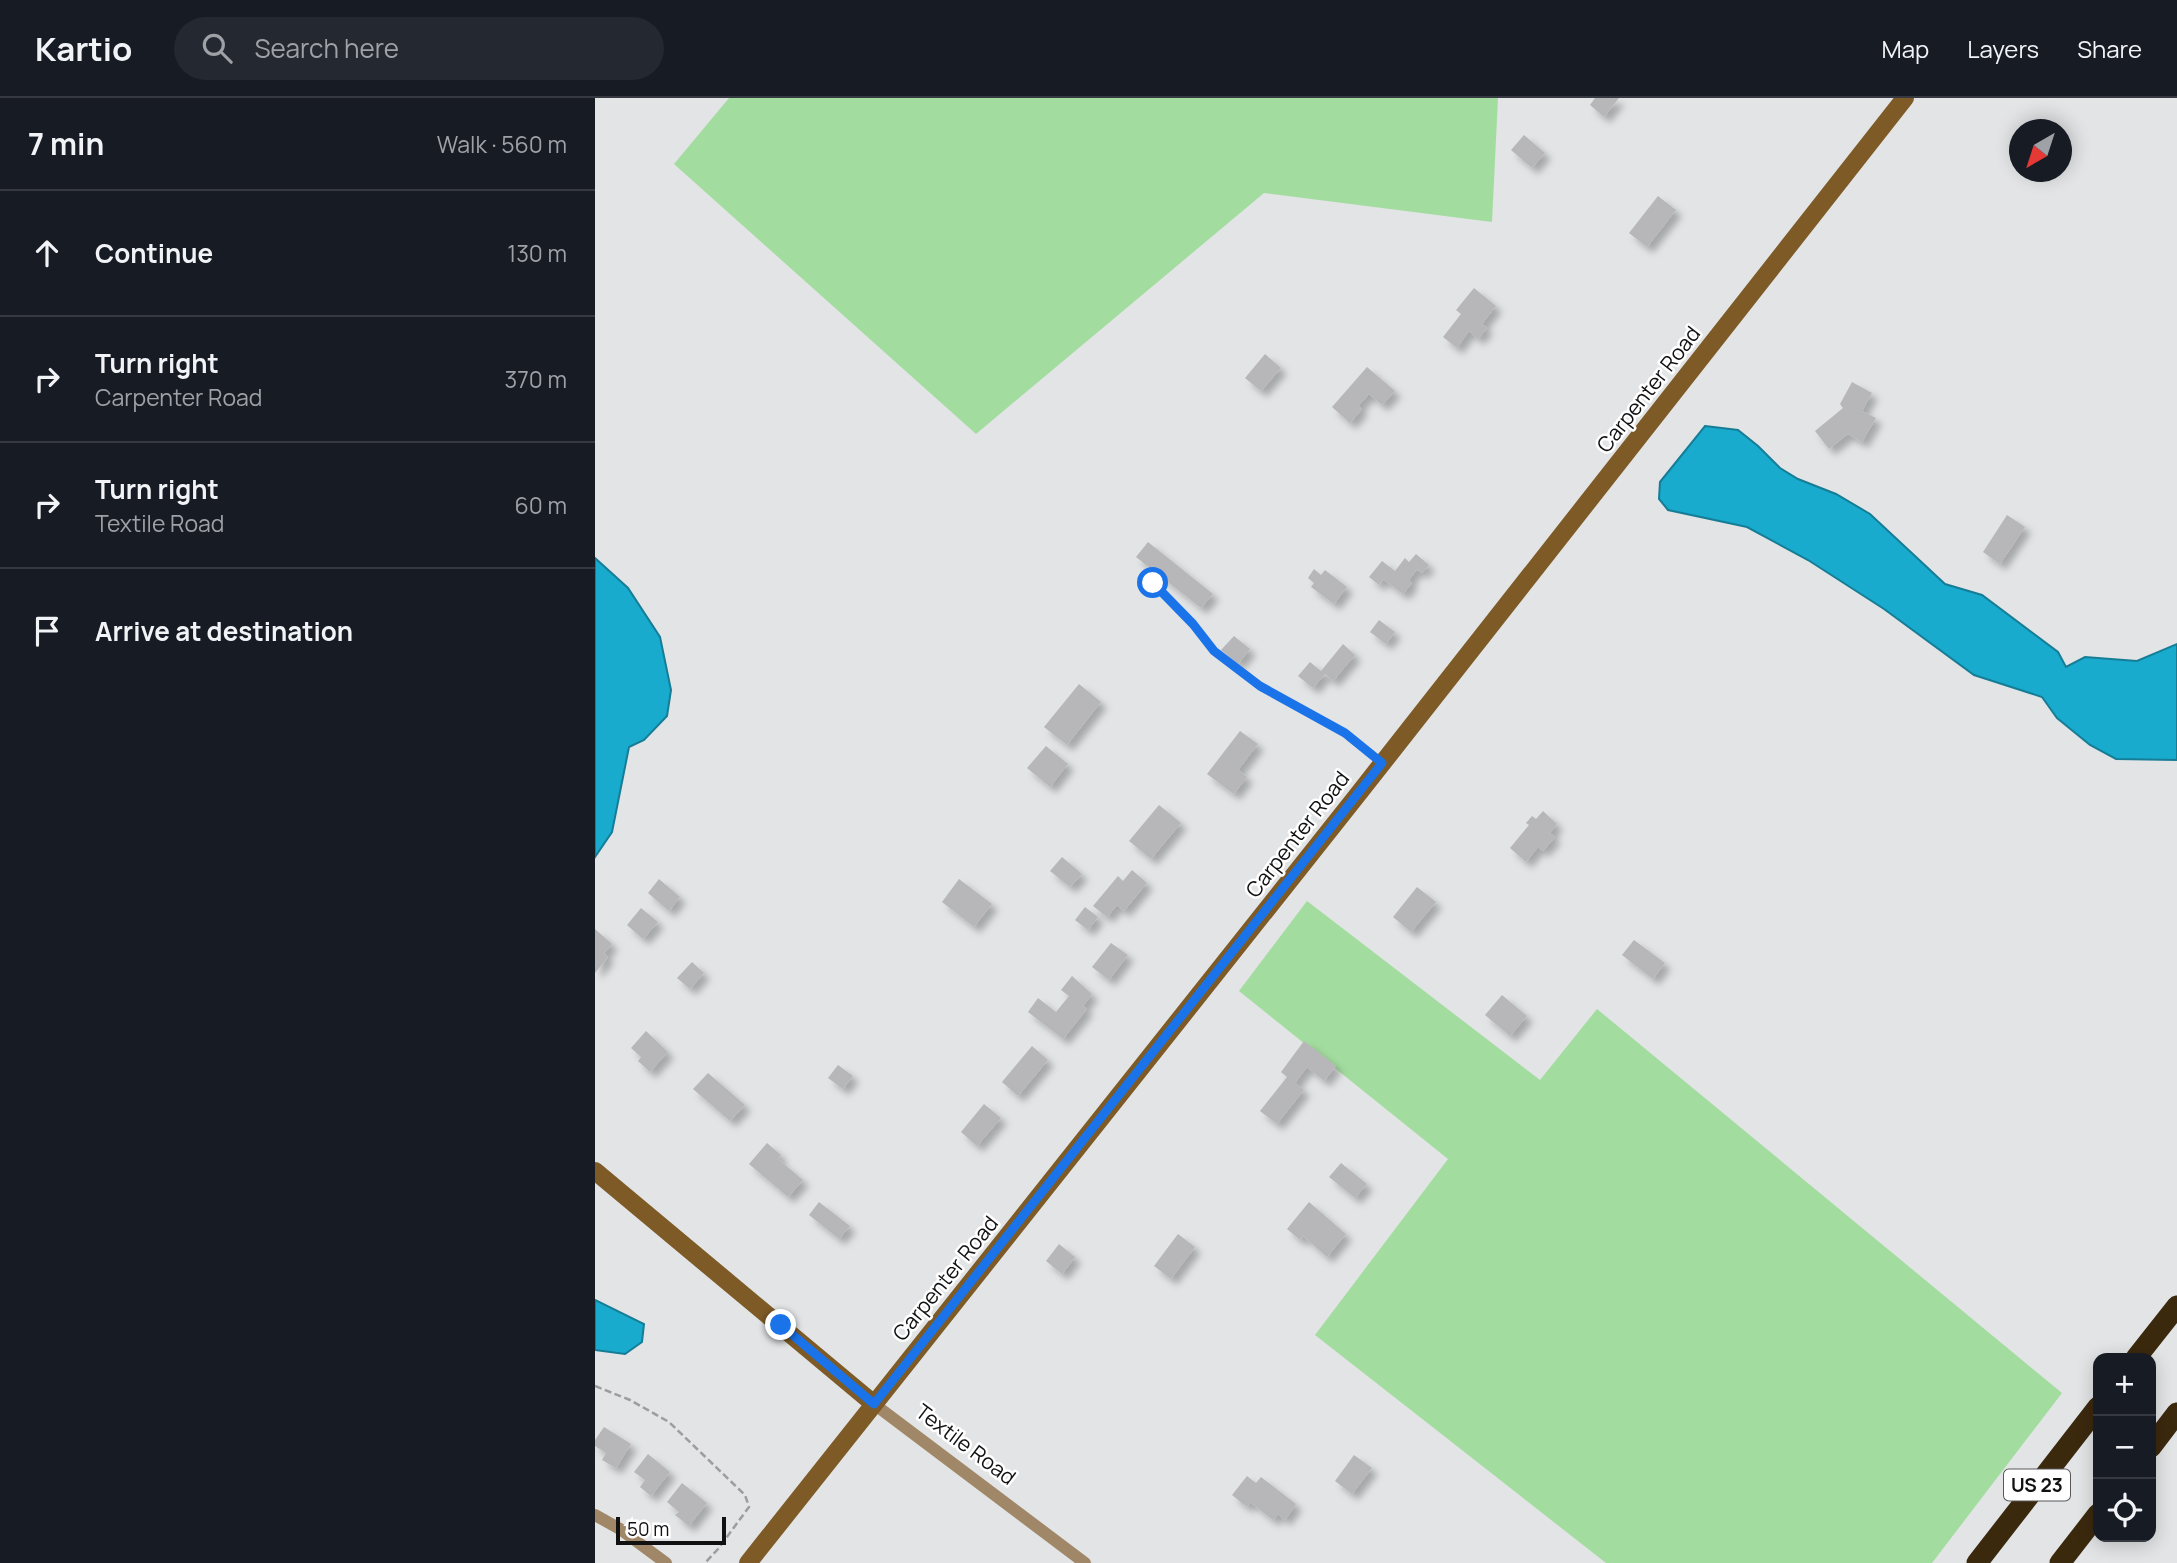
<!DOCTYPE html>
<html lang="en">
<head>
<meta charset="utf-8">
<style>
	body { margin:0; font-family:Manrope,sans-serif; background:#242831; color:#f1f3f6 }
	.controls { position:absolute; right:21px; bottom:21px; display:grid; overflow:hidden; border-radius:14px; box-shadow:0 4px 18px #0003 }
	.controls button { width:63px; height:63px; display:grid; place-items:center; padding:0; border:0; border-bottom:2px solid #363941; background:#171b24; color:#f1f3f6; font:35px sans-serif }
	.compass { position:absolute; left:1414px; top:21px; width:63px; height:63px; border-radius:50%; background:#171b24; box-shadow:0 4px 18px #0003; rotate:219deg }
	.scale { position:absolute; left:21px; bottom:18px; width:110px; box-sizing:border-box; padding-left:7px; border:4px solid #111112; border-top:0; font-size:19px; line-height:24px; white-space:nowrap; color:#111112; -webkit-text-stroke:5px #fff; paint-order:stroke }
	.stop { position:absolute; width:21px; height:21px; margin:-16px; border:5px solid #1a73e8; border-radius:50%; background:#fff }
	.stop.end { background:#1a73e8; border-color:#fff; box-shadow:0 2px 7px #0008 }
	.list { margin:0; padding:0; list-style:none }
	h2 { display:flex; justify-content:space-between; align-items:center; height:91px; margin:0; padding:0 28px; font-size:30px }
	h2 small { font-size:23px; font-weight:400; color:#9ea1a6 }
	.list li { display:grid; grid-template-columns:46px 1fr auto; gap:21px; align-items:center; box-sizing:border-box; height:126px; padding:0 28px; border-top:2px solid #363941 }
	.list b { display:block; font-size:26px; white-space:nowrap }
	.list p { margin:0; font-size:23px; white-space:nowrap; color:#9ea1a6 }
	.list em { font-size:23px; font-style:normal; color:#9ea1a6 }
	.icon { flex:none; width:38px; height:38px; fill:none; stroke:currentColor; stroke-width:2; stroke-linecap:round; stroke-linejoin:round }
	.map { position:relative; flex:none; width:1582px; height:1465px; overflow:hidden }
	header { display:flex; align-items:center; gap:42px; box-sizing:border-box; height:98px; padding:0 35px; background:#171b24; border-bottom:2px solid #363941 }
	header strong { font-size:33px }
	nav { display:flex; gap:38px; margin-inline-start:auto; font-size:24px }
	.search { width:490px; height:63px; background:#242831; display:flex; align-items:center; gap:18px; box-sizing:border-box; padding:0 24px; border-radius:38px; color:#9ea1a6; font-size:26px }
	main { display:flex }
	aside { flex:1; background:#171b24 }
	.map>svg:first-child { display:block }
</style>
</head>
<body>
<header>
<strong>Kartio</strong>
<div class="search"><svg class="icon" aria-label="search" viewBox="0 0 24 24"><circle cx="10" cy="10" r="6"/><path d="M15 15l6 6"/></svg>Search here</div>
<nav><a>Map</a><a>Layers</a><a>Share</a></nav>
</header>
<main>
<aside>
<h2>7 min<small>Walk · 560 m</small></h2>
<ul class="list">
<li><svg class="icon" aria-label="ahead" viewBox="0 0 24 24"><path d="M12 20V5M6 11l6-6 6 6"/></svg><div><b>Continue</b></div><em>130 m</em></li>
<li><svg class="icon" aria-label="right" viewBox="0 0 24 24"><path d="M7 20v-9h11M14 6l5 5-5 5"/></svg><div><b>Turn right</b><p>Carpenter Road</p></div><em>370 m</em></li>
<li><svg class="icon" aria-label="right" viewBox="0 0 24 24"><path d="M7 20v-9h11M14 6l5 5-5 5"/></svg><div><b>Turn right</b><p>Textile Road</p></div><em>60 m</em></li>
<li><svg class="icon" aria-label="arrive" viewBox="0 0 24 24"><path d="M6 21V4h12l-3 4 3 4H6"/></svg><div><b>Arrive at destination</b></div></li>
</ul>
</aside>
<div class="map">
<svg width="1582" height="1465" viewBox="0 0 1582 1465">
	<defs>
		<filter id="shadow"><feDropShadow dx="6" dy="6" stdDeviation="3.5" flood-color="#0004"/></filter>
	</defs>
	<rect width="100%" height="100%" fill="#e2e4e6"/>
	<g fill="#a3dc9f">
		<path d="M 134,0 L 903,0 L 897,124 L 669,95 L 381,336 L 79,66 Z"/>
		<path d="M 712,803 L 945,982 L 1002,911 L 1467,1295 L 1337,1465 L 1011,1465 L 720,1237 L 853,1061 L 644,893 Z"/>
	</g>
	<g fill="#18abce" stroke="#167d96" stroke-width="2">
		<path d="M 1110,328 L 1143,332 L 1163,348 L 1185,370 L 1203,381 L 1241,396 L 1275,416 L 1350,486 L 1387,497 L 1463,554 L 1471,569 L 1490,559 L 1542,563 L 1582,546 L 1582,662 L 1521,661 L 1495,647 L 1462,620 L 1447,599 L 1379,577 L 1289,511 L 1213,462 L 1152,429 L 1073,412 L 1064,401 L 1065,384 Z"/>
		<path d="M 0,460 L 33,490 L 65,539 L 76,592 L 72,618 L 49,642 L 34,649 L 17,734 L 0,759 Z"/>
		<path d="M 0,1202 L 49,1226 L 47,1244 L 30,1256 L 0,1252 Z"/>
	</g>
	<g fill="#b7b6b8" filter="url(#shadow)">
		<path d="M 1000,0 L 1024,0 L 1009,19 L 995,7 Z"/>
		<path d="M 929,37 L 950,55 L 937,70 L 916,52 Z"/>
		<path d="M 1063,98 L 1081,112 L 1052,149 L 1034,135 Z"/>
		<path d="M 879,190 L 901,208 L 887,226 L 892,230 L 883,241 L 874,233 L 862,250 L 848,239 L 866,216 L 861,212 Z"/>
		<path d="M 670,256 L 686,270 L 666,293 L 650,280 Z"/>
		<path d="M 772,269 L 800,293 L 787,307 L 774,296 L 763,308 L 767,311 L 755,325 L 737,309 Z"/>
		<path d="M 1257,284 L 1277,295 L 1267,313 L 1281,320 L 1267,344 L 1253,336 L 1234,351 L 1220,333 L 1248,310 L 1245,306 Z"/>
		<path d="M 1412,417 L 1430,429 L 1405,466 L 1388,454 Z"/>
		<path d="M 553,444 L 618,496 L 606,510 L 541,459 Z"/>
		<path d="M 821,456 L 834,467 L 827,475 L 822,471 L 814,482 L 817,485 L 808,496 L 788,481 L 784,487 L 774,479 L 787,463 L 800,473 L 810,460 L 814,464 Z"/>
		<path d="M 719,471 L 726,477 L 730,472 L 752,489 L 739,506 L 716,489 L 719,485 L 713,480 Z"/>
		<path d="M 784,522 L 800,534 L 791,546 L 775,534 Z"/>
		<path d="M 639,538 L 655,551 L 643,566 L 626,552 Z"/>
		<path d="M 748,546 L 760,557 L 738,583 L 730,576 L 718,590 L 703,578 L 715,564 L 726,573 Z"/>
		<path d="M 484,586 L 506,604 L 472,647 L 449,629 Z"/>
		<path d="M 645,633 L 663,646 L 643,672 L 652,679 L 639,696 L 612,676 Z"/>
		<path d="M 451,648 L 473,666 L 455,689 L 432,670 Z"/>
		<path d="M 564,707 L 586,725 L 556,761 L 534,743 Z"/>
		<path d="M 948,713 L 962,726 L 955,735 L 960,739 L 948,753 L 943,749 L 931,764 L 915,750 L 934,727 L 931,725 L 937,718 L 941,721 Z"/>
		<path d="M 467,759 L 487,776 L 475,789 L 455,773 Z"/>
		<path d="M 537,772 L 552,785 L 529,813 L 522,807 L 512,819 L 498,808 L 523,778 L 528,783 Z"/>
		<path d="M 64,781 L 85,799 L 74,813 L 53,795 Z"/>
		<path d="M 364,781 L 397,806 L 379,829 L 347,804 Z"/>
		<path d="M 822,789 L 841,804 L 816,834 L 798,819 Z"/>
		<path d="M 490,809 L 503,819 L 493,832 L 480,822 Z"/>
		<path d="M 46,810 L 63,824 L 48,841 L 32,827 Z"/>
		<path d="M 0,831 L 17,846 L 9,855 L 13,859 L 0,875 Z"/>
		<path d="M 1039,842 L 1070,865 L 1058,881 L 1027,857 Z"/>
		<path d="M 516,845 L 533,857 L 514,882 L 497,869 Z"/>
		<path d="M 97,864 L 109,875 L 95,891 L 82,880 Z"/>
		<path d="M 477,878 L 497,896 L 488,908 L 492,911 L 468,941 L 433,914 L 443,900 L 461,914 L 474,898 L 466,892 Z"/>
		<path d="M 907,897 L 932,918 L 915,938 L 890,917 Z"/>
		<path d="M 51,933 L 73,954 L 55,974 L 43,963 L 46,959 L 36,950 Z"/>
		<path d="M 709,943 L 741,968 L 729,983 L 712,969 L 700,985 L 709,992 L 682,1026 L 665,1013 L 692,979 L 686,974 Z"/>
		<path d="M 437,948 L 453,962 L 423,998 L 407,984 Z"/>
		<path d="M 243,967 L 258,978 L 248,991 L 233,980 Z"/>
		<path d="M 113,975 L 150,1007 L 135,1023 L 98,991 Z"/>
		<path d="M 389,1006 L 406,1020 L 382,1048 L 366,1034 Z"/>
		<path d="M 172,1045 L 186,1057 L 183,1061 L 208,1082 L 193,1099 L 154,1066 Z"/>
		<path d="M 746,1065 L 772,1086 L 760,1100 L 734,1079 Z"/>
		<path d="M 224,1104 L 255,1128 L 244,1141 L 214,1117 Z"/>
		<path d="M 714,1104 L 751,1136 L 732,1159 L 708,1138 L 705,1142 L 692,1131 Z"/>
		<path d="M 583,1136 L 600,1149 L 576,1181 L 559,1168 Z"/>
		<path d="M 464,1146 L 480,1159 L 467,1176 L 451,1163 Z"/>
		<path d="M 9,1329 L 36,1346 L 21,1370 L 7,1362 L 11,1355 L 0,1348 L 0,1342 Z"/>
		<path d="M 53,1356 L 75,1374 L 56,1398 L 45,1389 L 50,1382 L 39,1374 Z"/>
		<path d="M 759,1357 L 777,1370 L 757,1396 L 740,1383 Z"/>
		<path d="M 652,1378 L 661,1385 L 666,1379 L 701,1406 L 690,1422 L 683,1416 L 678,1422 L 655,1404 L 652,1409 L 637,1397 Z"/>
		<path d="M 87,1385 L 112,1405 L 94,1428 L 80,1417 L 84,1414 L 72,1404 Z"/>
	</g>
	<g fill="none" stroke-linecap="round" stroke-linejoin="round">
		<path stroke="#9c9d9f" stroke-width="2.5" stroke-dasharray="7 3.5" stroke-linecap="butt" d="M 0,1288 L 35,1302 L 74,1324 L 150,1397 L 154,1409 L 123,1451 L 110,1465"/>
		<path stroke="#a08767" stroke-width="6" d="M 558,485 L 598,526 L 619,553 L 665,588 L 750,635 L 786,664"/>
		<g stroke="#a08767" stroke-width="12">
			<path d="M 279,1306 L 490,1465"/>
			<path d="M 0,1417 L 25,1431 L 71,1465"/>
		</g>
		<g stroke="#7e5b26" stroke-width="18">
			<path d="M 0,1073 L 279,1306"/>
			<path d="M 153,1465 L 764,695 L 1310,0"/>
		</g>
		<g stroke="#3b290e" stroke-width="21">
			<path d="M 1541,1260 L 1582,1208"/>
			<path d="M 1556,1349 L 1582,1315"/>
			<path d="M 1382,1465 L 1503,1309"/>
			<path d="M 1465,1465 L 1503,1416"/>
		</g>
	</g>
	<g fill="none" stroke-linecap="round" stroke-linejoin="round">
		<path stroke="#1a73e8" stroke-width="9" d="M 186,1227 L 279,1306 L 787,665 L 750,635 L 665,588 L 619,553 L 598,526 L 558,485"/>
	</g>
	<g text-anchor="middle" dominant-baseline="central" stroke-width="5" stroke-linejoin="round" paint-order="stroke">
		<rect fill="#fff" stroke="#585859" stroke-width="2" x="1409" y="1371.5" width="66" height="31" rx="5"/>
		<g font-size="19" font-weight="bold" fill="#111112">
			<text x="1442" y="1387">US 23</text>
		</g>
		<g font-size="21" fill="#111112" stroke="#fff">
			<text transform="translate(1053 291) rotate(-52)">Carpenter Road</text>
			<text transform="translate(702 736) rotate(-52)">Carpenter Road</text>
			<text transform="translate(350 1180) rotate(-51)">Carpenter Road</text>
			<text transform="translate(371 1346) rotate(37)">Textile Road</text>
		</g>
	</g>
</svg>
<div class="controls">
<button>+</button>
<button>−</button>
<button><svg class="icon" aria-label="locate" viewBox="0 0 24 24"><circle cx="12" cy="12" r="6"/><path d="M12 2v4M12 18v4M2 12h4M18 12h4"/></svg></button>
</div>
<svg class="compass" viewBox="-18 -18 36 36"><path d="M0-13l5 13h-10z" fill="#e53935"/><path d="M0 13l5-13h-10z" fill="#9ea1a6"/></svg>
<div class="scale">50 m</div>
<div class="stop" style="left:558px;top:485px"></div>
<div class="stop end" style="left:186px;top:1227px"></div>
</div>
</main>
</body>
</html>
